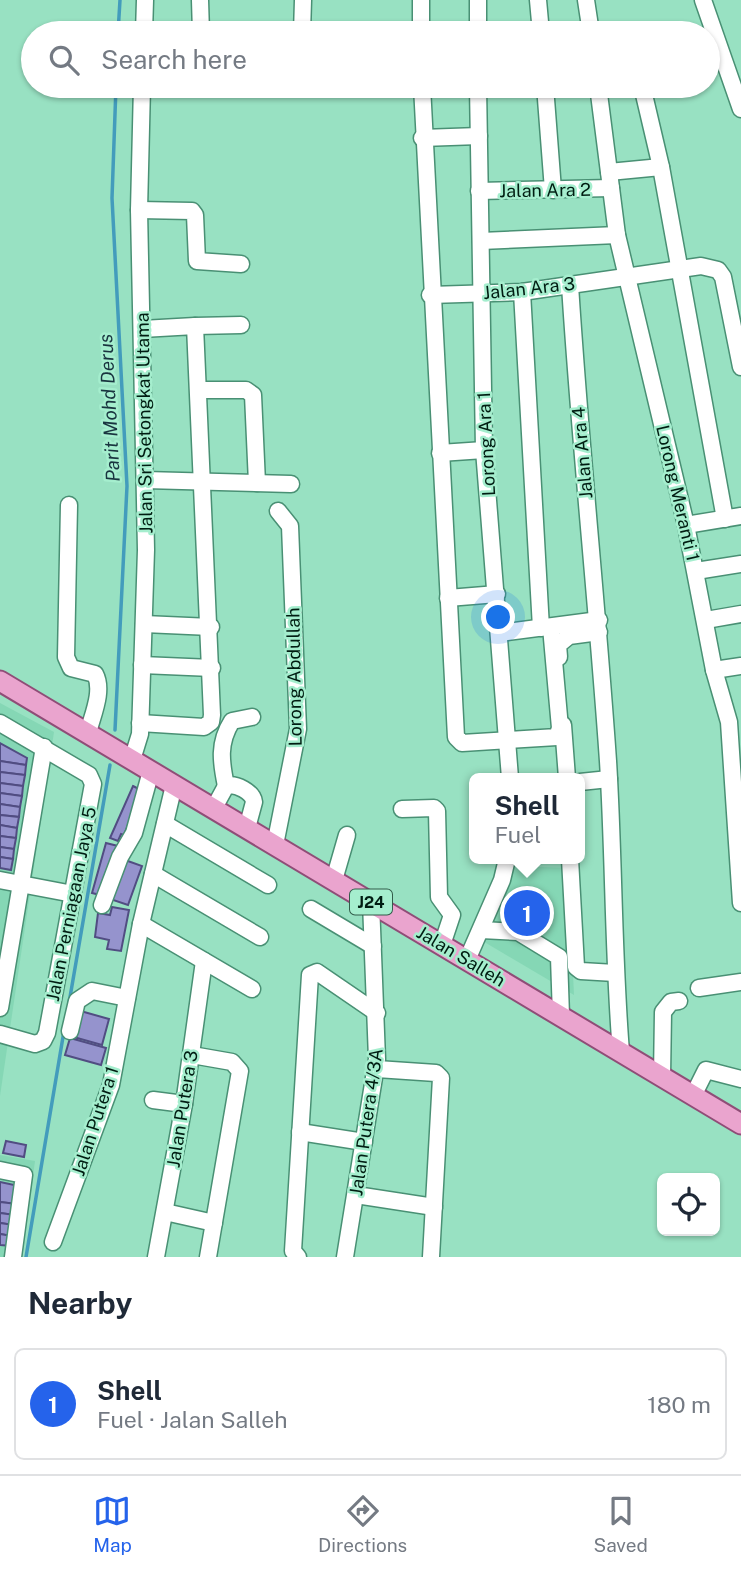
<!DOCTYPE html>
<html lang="en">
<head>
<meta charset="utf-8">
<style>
	body { margin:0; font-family:"Public Sans",sans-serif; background:#f2f2f3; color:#1f2937 }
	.controls { position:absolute; right:21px; bottom:21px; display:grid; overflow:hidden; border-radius:10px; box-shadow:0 2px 5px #0004 }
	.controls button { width:63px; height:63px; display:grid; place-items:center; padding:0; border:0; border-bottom:2px solid #e0e1e3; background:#fff; color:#1f2937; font:35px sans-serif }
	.you { position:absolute; left:499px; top:618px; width:24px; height:24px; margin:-18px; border:5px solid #fff; border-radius:50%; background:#1a73e8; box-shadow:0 0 0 10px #1a73e833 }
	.badge { display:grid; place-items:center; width:46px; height:46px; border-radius:50%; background:#2563eb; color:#fff; font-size:23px; font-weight:700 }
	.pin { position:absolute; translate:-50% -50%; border:4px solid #fff; box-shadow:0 2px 7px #0006 }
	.popup { position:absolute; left:469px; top:773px; width:116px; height:91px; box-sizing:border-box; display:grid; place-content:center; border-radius:10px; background:#fff; filter:drop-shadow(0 2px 5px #0005); font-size:23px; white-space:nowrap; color:#747a83 }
	.popup b { font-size:26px; color:#1f2937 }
	.popup::after { content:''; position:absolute; left:50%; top:100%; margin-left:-14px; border:14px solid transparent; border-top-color:#fff }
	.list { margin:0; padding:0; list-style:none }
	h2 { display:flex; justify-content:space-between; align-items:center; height:91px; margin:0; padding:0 28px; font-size:30px }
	h2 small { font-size:23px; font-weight:400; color:#747a83 }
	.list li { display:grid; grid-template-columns:46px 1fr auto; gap:21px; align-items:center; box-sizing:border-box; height:112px; margin:0 14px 14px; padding:0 14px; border:2px solid #e0e1e3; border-radius:10px }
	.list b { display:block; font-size:26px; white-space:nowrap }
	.list p { margin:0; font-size:23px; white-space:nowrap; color:#747a83 }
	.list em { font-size:23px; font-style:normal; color:#747a83 }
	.icon { flex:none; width:38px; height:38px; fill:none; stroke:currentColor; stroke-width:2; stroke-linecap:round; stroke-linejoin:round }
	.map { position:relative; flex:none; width:741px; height:1257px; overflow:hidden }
	.search { position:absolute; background:#fff; box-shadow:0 2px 5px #0004; left:21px; right:21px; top:21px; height:77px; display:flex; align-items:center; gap:18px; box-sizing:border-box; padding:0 24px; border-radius:38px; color:#747a83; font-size:26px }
	.sheet { height:217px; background:#fff }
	nav { display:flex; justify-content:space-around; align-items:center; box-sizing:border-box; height:98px; border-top:2px solid #e0e1e3; background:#fff; font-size:19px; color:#747a83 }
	nav a { display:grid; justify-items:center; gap:4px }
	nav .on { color:#2563eb }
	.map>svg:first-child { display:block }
</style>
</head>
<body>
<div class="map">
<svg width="741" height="1257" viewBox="0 0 741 1257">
	<rect width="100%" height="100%" fill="#98e1c2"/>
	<g fill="#85d7b5">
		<path d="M 0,703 L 54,732 L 0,1096 Z"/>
		<path d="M 510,866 L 568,868 L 574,995 L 481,940 Z"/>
		<path d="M 0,1155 L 35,1161 L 22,1257 L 0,1257 Z"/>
	</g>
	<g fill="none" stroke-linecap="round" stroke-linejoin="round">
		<g stroke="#439cbc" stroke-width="3.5">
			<path d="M 118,33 L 120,0"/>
			<path d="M 115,730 L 127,486 L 112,198 L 116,86"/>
			<path d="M 69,1003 L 110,765"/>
			<path d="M 26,1257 L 64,1031"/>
		</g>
	</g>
	<g fill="#9593cd" stroke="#514d82" stroke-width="2">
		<path d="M 0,743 L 27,758 L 26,765 L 0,761 Z"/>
		<path d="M 0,761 L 26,765 L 25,775 L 0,772 Z"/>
		<path d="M 0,772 L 25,775 L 23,786 L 0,783 Z"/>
		<path d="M 0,783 L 23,786 L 22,796 L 0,793 Z"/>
		<path d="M 133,786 L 139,789 L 138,799 L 124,835 L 121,834 L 118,841 L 110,838 Z"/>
		<path d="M 0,793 L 22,796 L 20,807 L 0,804 Z"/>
		<path d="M 0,804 L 20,807 L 19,817 L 0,815 Z"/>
		<path d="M 0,815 L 19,817 L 17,828 L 0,825 Z"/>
		<path d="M 0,825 L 17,828 L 16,838 L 0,836 Z"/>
		<path d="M 0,836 L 16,838 L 14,849 L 0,847 Z"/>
		<path d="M 106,843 L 118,846 L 104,896 L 92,893 Z"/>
		<path d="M 0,847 L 14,849 L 13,859 L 0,857 Z"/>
		<path d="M 0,857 L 13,859 L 11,870 L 0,868 Z"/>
		<path d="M 125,860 L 142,866 L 128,905 L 110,899 Z"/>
		<path d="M 112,907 L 129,910 L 121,951 L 107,949 L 109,940 L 95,937 L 98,913 L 110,915 Z"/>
		<path d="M 77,1010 L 109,1019 L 102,1045 L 70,1036 Z"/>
		<path d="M 70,1038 L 106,1048 L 101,1065 L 65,1055 Z"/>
		<path d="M 6,1141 L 26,1145 L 24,1157 L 3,1153 Z"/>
		<path d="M 0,1182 L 19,1186 L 17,1204 L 0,1202 Z"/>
		<path d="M 0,1202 L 17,1204 L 15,1215 L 0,1213 Z"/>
		<path d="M 0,1213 L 15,1215 L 14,1225 L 0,1223 Z"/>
		<path d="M 0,1223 L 14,1225 L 12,1236 L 0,1234 Z"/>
		<path d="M 0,1234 L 12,1236 L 11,1246 L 0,1245 Z"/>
	</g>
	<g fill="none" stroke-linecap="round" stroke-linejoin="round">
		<g stroke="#499074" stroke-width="19">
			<g id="minor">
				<path d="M 200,0 L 201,33"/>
				<path d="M 421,0 L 421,33"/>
				<path d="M 478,0 L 478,33"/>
				<path d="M 538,0 L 541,33"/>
				<path d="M 586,0 L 591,33"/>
				<path d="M 703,0 L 741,109"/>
				<path d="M 144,33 L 145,0"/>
				<path d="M 302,33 L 303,0"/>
				<path d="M 422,86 L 456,737 L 462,743 L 557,737 L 560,728 L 551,627"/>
				<path d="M 478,86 L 484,450 L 510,778"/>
				<path d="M 545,86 L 553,190"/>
				<path d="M 598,86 L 617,235 L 686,525 L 714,670 L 729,722 L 741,903"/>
				<path d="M 642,86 L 661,167 L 725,519"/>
				<path d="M 422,138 L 479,136"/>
				<path d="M 609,172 L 661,167"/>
				<path d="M 479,191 L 611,188"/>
				<path d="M 139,210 L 192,211 L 195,215 L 197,261 L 241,264"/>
				<path d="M 481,241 L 617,235"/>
				<path d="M 570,285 C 580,444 597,602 608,761 C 614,858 613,955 621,1052"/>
				<path d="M 522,292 L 541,628"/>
				<path d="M 430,295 L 522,292 L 701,266 L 718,270 L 723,277 L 741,367"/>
				<path d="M 195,326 L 241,325"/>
				<path d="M 199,390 L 246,390 L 253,395 L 257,483"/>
				<path d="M 440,453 L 484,450"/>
				<path d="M 145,480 L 291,484"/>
				<path d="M 69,505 L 66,657 L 71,668 L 95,674 C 104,691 92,716 88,733"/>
				<path d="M 686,525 L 741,516"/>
				<path d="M 696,571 L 741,564"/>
				<path d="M 448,598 L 497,594"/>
				<path d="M 706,620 L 741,614"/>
				<path d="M 144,624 L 211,627"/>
				<path d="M 499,633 L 599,620"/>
				<path d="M 559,657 L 558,645 L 569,636 L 599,632"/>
				<path d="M 142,665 L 212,668"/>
				<path d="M 714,670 L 741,666"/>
				<path d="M 0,723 L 89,775 L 93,784 L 47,1033 L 43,1041 L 35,1044 L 0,1034"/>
				<path d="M 140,723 L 204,727 L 211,722 L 212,715 L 195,326 L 142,329"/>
				<path d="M 563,725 L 567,778"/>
				<path d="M 132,760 L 140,734 L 146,550 L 139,210 L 142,86"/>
				<path d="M 580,782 L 609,779"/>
				<path d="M 226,786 C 221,762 218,743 232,721 L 252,717"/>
				<path d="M 214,808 L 226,786 C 236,783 253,792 254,802 L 247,828"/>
				<path d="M 402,809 L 434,808 L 437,811 L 439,897 L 452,915 L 442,945"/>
				<path d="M 165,824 L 268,885"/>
				<path d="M 275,845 L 298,729 L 290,526 L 278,511"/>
				<path d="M 570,859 L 576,967 L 581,971 L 615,973"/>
				<path d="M 153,874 L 260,937"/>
				<path d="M 0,880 L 73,894"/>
				<path d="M 334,880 L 347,835"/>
				<path d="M 102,905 L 120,857 L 134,833 L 151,771"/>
				<path d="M 311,909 L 373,946"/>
				<path d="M 141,924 L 252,989"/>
				<path d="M 481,930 L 518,932 L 559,957 L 561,1016"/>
				<path d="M 467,960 L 502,880 L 507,859"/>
				<path d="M 699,988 L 741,982"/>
				<path d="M 0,1008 L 44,747"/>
				<path d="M 70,1031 L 77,1001 L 92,991 L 127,998"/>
				<path d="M 192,1055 L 232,1062 L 240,1071 L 208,1257"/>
				<path d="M 377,1069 L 436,1073 L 441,1078 L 431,1257"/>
				<path d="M 662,1077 L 663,1012 L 671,1002 L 679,1001"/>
				<path d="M 693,1096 L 706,1070 L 741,1079"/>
				<path d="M 153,1100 L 184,1104"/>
				<path d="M 300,1132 L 364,1142"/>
				<path d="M 0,1170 L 24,1175 L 13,1257"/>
				<path d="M 356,1195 L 434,1207"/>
				<path d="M 165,1212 L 214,1223"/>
				<path d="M 53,1242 L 111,1085 L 141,924 L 174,785"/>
				<path d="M 156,1257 L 184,1104 L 204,961"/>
				<path d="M 298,1257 L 293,1251 L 310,975 L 317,972 L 377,1013"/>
				<path d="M 345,1257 L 377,1059 L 371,902"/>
			</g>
		</g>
		<g stroke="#8f4d77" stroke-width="23">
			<path id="major" d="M 0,681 L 741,1124"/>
		</g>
		<use href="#minor" stroke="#fff" stroke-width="16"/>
		<use href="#major" stroke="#eaa4ce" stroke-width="19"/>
	</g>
	<g text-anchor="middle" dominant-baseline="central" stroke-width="5" stroke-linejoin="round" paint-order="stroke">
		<rect fill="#a5eece" stroke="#325c4a" stroke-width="2" x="350" y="889.5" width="42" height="25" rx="5"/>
		<g font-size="16" font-weight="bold" fill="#001d12">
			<text x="371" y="902">J24</text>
		</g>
		<g font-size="18" fill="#001d12" stroke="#a5eece">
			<text transform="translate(545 190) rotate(-1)">Jalan Ara 2</text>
			<text transform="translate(529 288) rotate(-6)">Jalan Ara 3</text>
			<text transform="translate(144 423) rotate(-91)">Jalan Sri Setongkat Utama</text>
			<text transform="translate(486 444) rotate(-93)">Lorong Ara 1</text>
			<text transform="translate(582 453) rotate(-95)">Jalan Ara 4</text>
			<text transform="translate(678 493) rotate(77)">Lorong Meranti 1</text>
			<text transform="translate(294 677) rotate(-91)">Lorong Abdullah</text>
			<text transform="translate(71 904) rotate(-79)">Jalan Perniagaan Jaya 5</text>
			<text transform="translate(461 956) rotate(31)">Jalan Salleh</text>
			<text transform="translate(182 1109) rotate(-81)">Jalan Putera 3</text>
			<text transform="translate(95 1121) rotate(-72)">Jalan Putera 1</text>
			<text transform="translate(366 1122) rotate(-82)">Jalan Putera 4/3A</text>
		</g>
		<g font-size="19" font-style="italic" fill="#19343f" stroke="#a5eece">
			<text transform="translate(109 408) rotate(-93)">Parit Mohd Derus</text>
		</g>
	</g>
</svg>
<div class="controls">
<button><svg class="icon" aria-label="locate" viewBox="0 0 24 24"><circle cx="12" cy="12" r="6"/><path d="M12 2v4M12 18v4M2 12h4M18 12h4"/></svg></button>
</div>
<div class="you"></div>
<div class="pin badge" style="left:527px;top:913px">1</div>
<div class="popup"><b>Shell</b>Fuel</div>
<div class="search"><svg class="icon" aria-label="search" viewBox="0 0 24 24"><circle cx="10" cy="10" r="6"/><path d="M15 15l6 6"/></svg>Search here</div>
</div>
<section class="sheet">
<h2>Nearby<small></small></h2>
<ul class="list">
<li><span class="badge">1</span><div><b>Shell</b><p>Fuel · Jalan Salleh</p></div><em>180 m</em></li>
</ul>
</section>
<nav>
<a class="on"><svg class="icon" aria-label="map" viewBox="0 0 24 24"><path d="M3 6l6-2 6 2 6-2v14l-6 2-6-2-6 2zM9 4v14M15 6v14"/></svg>Map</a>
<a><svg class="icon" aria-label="directions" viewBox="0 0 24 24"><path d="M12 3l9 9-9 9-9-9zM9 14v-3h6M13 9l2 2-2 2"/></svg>Directions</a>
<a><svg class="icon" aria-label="saved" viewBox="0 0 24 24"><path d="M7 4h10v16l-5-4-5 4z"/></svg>Saved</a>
</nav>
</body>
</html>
